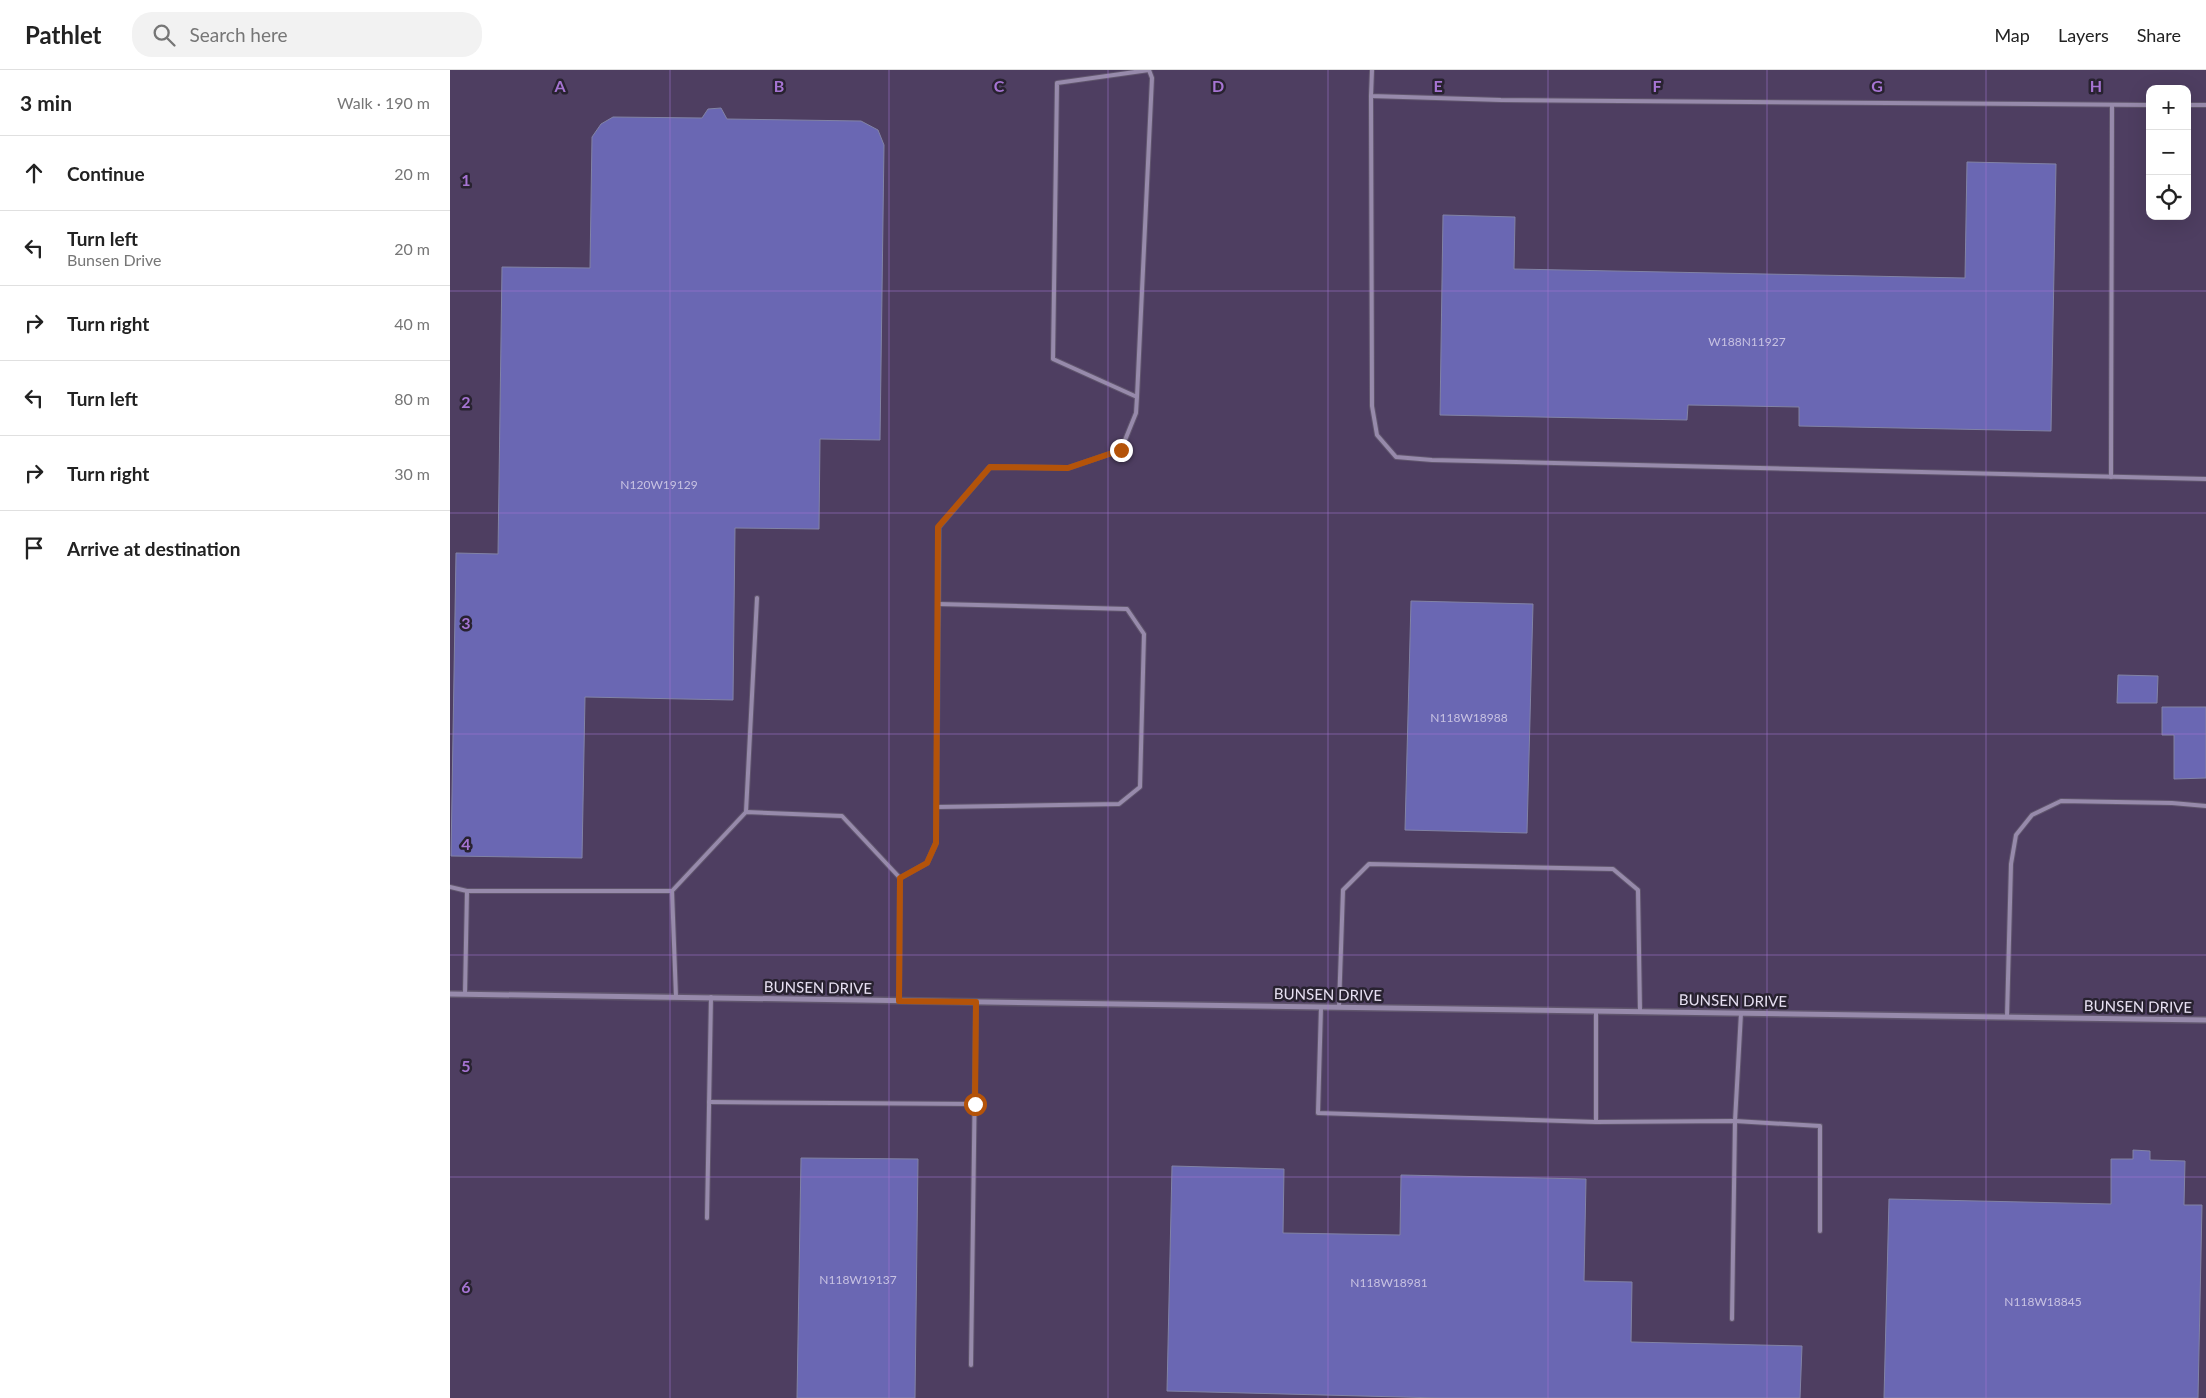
<!DOCTYPE html>
<html lang="en">
<head>
<meta charset="utf-8">
<style>
	body { margin:0; font-family:Lato,sans-serif; background:#f2f2f2; color:#222 }
	.controls { position:absolute; right:15px; top:15px; display:grid; overflow:hidden; border-radius:10px; box-shadow:0 5px 20px #0002 }
	.controls button { width:45px; height:45px; display:grid; place-items:center; padding:0; border:0; border-bottom:1px solid #e0e0e0; background:#fff; color:#222; font:25px sans-serif }
	.stop { position:absolute; width:15px; height:15px; margin:-11px; border:4px solid #b45309; border-radius:50%; background:#fff }
	.stop.end { background:#b45309; border-color:#fff; box-shadow:0 1px 5px #0008 }
	.list { margin:0; padding:0; list-style:none }
	h2 { display:flex; justify-content:space-between; align-items:center; height:65px; margin:0; padding:0 20px; font-size:21px }
	h2 small { font-size:16px; font-weight:400; color:#767676 }
	.list li { display:grid; grid-template-columns:32px 1fr auto; gap:15px; align-items:center; box-sizing:border-box; height:75px; padding:0 20px; border-top:1px solid #e0e0e0 }
	.list b { display:block; font-size:19px; white-space:nowrap }
	.list p { margin:0; font-size:16px; white-space:nowrap; color:#767676 }
	.list em { font-size:16px; font-style:normal; color:#767676 }
	.icon { flex:none; width:28px; height:28px; fill:none; stroke:currentColor; stroke-width:2; stroke-linecap:round; stroke-linejoin:round }
	.map { position:relative; flex:none; width:1756px; height:1328px; overflow:hidden }
	header { display:flex; align-items:center; gap:30px; box-sizing:border-box; height:70px; padding:0 25px; background:#fff; border-bottom:1px solid #e0e0e0 }
	header strong { font-size:24px }
	nav { display:flex; gap:28px; margin-inline-start:auto; font-size:18px }
	.search { width:350px; height:45px; background:#f2f2f2; display:flex; align-items:center; gap:12px; box-sizing:border-box; padding:0 18px; border-radius:20px; color:#767676; font-size:19px }
	main { display:flex }
	aside { flex:1; background:#fff }
	.map>svg:first-child { display:block }
</style>
</head>
<body>
<header>
<strong>Pathlet</strong>
<div class="search"><svg class="icon" aria-label="search" viewBox="0 0 24 24"><circle cx="10" cy="10" r="6"/><path d="M15 15l6 6"/></svg>Search here</div>
<nav><a>Map</a><a>Layers</a><a>Share</a></nav>
</header>
<main>
<aside>
<h2>3 min<small>Walk · 190 m</small></h2>
<ul class="list">
<li><svg class="icon" aria-label="ahead" viewBox="0 0 24 24"><path d="M12 20V5M6 11l6-6 6 6"/></svg><div><b>Continue</b></div><em>20 m</em></li>
<li><svg class="icon" aria-label="left" viewBox="0 0 24 24"><path d="M17 20v-9H6M10 6l-5 5 5 5"/></svg><div><b>Turn left</b><p>Bunsen Drive</p></div><em>20 m</em></li>
<li><svg class="icon" aria-label="right" viewBox="0 0 24 24"><path d="M7 20v-9h11M14 6l5 5-5 5"/></svg><div><b>Turn right</b></div><em>40 m</em></li>
<li><svg class="icon" aria-label="left" viewBox="0 0 24 24"><path d="M17 20v-9H6M10 6l-5 5 5 5"/></svg><div><b>Turn left</b></div><em>80 m</em></li>
<li><svg class="icon" aria-label="right" viewBox="0 0 24 24"><path d="M7 20v-9h11M14 6l5 5-5 5"/></svg><div><b>Turn right</b></div><em>30 m</em></li>
<li><svg class="icon" aria-label="arrive" viewBox="0 0 24 24"><path d="M6 21V4h12l-3 4 3 4H6"/></svg><div><b>Arrive at destination</b></div></li>
</ul>
</aside>
<div class="map">
<svg width="1756" height="1328" viewBox="0 0 1756 1328">
	<rect width="100%" height="100%" fill="#443854"/>
	<path fill="#4e3e61" fill-rule="evenodd" d="M 0,0 L 1756,0 L 1756,1328 L 0,1328 ZM 1700,19 L 1737,19 L 1737,146 L 1700,146 Z"/>
	<g fill="#6a67b3" stroke="#8283a5">
		<path d="M 271,38 L 277,49 L 411,51 L 428,60 L 434,75 L 430,370 L 370,369 L 369,459 L 285,458 L 283,630 L 135,627 L 132,788 L 1,786 L 6,483 L 48,484 L 52,197 L 140,198 L 142,67 L 151,54 L 163,47 L 252,48 L 258,39 Z"/>
		<path d="M 1517,92 L 1606,94 L 1601,361 L 1349,356 L 1349,337 L 1238,335 L 1237,350 L 990,345 L 993,145 L 1065,147 L 1064,199 L 1515,208 Z"/>
		<path d="M 961,531 L 1083,534 L 1077,763 L 955,760 Z"/>
		<path d="M 1668,605 L 1708,606 L 1707,633 L 1667,633 Z"/>
		<path d="M 1712,637 L 1756,637 L 1756,708 L 1724,709 L 1724,665 L 1712,665 Z"/>
		<path d="M 1683,1080 L 1700,1081 L 1700,1090 L 1735,1091 L 1734,1135 L 1752,1135 L 1748,1328 L 1434,1328 L 1439,1129 L 1661,1134 L 1661,1089 L 1683,1089 Z"/>
		<path d="M 351,1088 L 468,1089 L 465,1328 L 347,1328 Z"/>
		<path d="M 722,1096 L 834,1099 L 833,1163 L 950,1165 L 951,1105 L 1136,1109 L 1134,1211 L 1182,1212 L 1181,1272 L 1352,1276 L 1350,1328 L 990,1328 L 717,1321 Z"/>
	</g>
	<g fill="none" stroke-linecap="round" stroke-linejoin="round">
		<g stroke="#60556d" stroke-width="6">
			<g id="lane">
				<path d="M 922,0 L 921,26 L 1051,30 L 1700,35"/>
				<path d="M 921,26 L 922,336 L 927,365 L 946,387 L 982,390 L 1756,409"/>
				<path d="M 1737,35 L 1756,35"/>
				<path d="M 1661,407 L 1662,35"/>
				<path d="M 487,737 L 669,734 L 690,717 L 694,564 L 677,539 L 488,534"/>
				<path d="M 296,742 L 307,528"/>
				<path d="M 450,808 L 477,793 L 486,773 L 489,457 L 540,397 L 618,398 L 671,380 L 686,343 L 687,327 L 702,8 L 699,0 L 607,13 L 603,289 L 687,327"/>
				<path d="M 0,817 L 17,821 L 15,924"/>
				<path d="M 17,821 L 222,821 L 226,927"/>
				<path d="M 222,821 L 296,742 L 392,746 L 450,808 L 449,931"/>
				<path d="M 871,937 L 868,1043 L 1146,1052 L 1285,1051 L 1370,1056 L 1370,1161"/>
				<path d="M 889,937 L 893,820 L 919,794 L 1163,799 L 1188,820 L 1190,941"/>
				<path d="M 1146,941 L 1146,1052"/>
				<path d="M 1557,947 L 1561,794 L 1566,765 L 1582,745 L 1611,731 L 1722,733 L 1756,736"/>
				<path d="M 259,1032 L 525,1034"/>
				<path d="M 257,1148 L 261,927"/>
				<path d="M 1282,1249 L 1285,1051 L 1291,943"/>
				<path d="M 521,1295 L 526,932"/>
			</g>
		</g>
		<g stroke="#60556d" stroke-width="8">
			<path id="street" d="M 0,924 L 1756,950"/>
		</g>
		<use href="#lane" stroke="#978aab" stroke-width="4"/>
		<use href="#street" stroke="#978aab" stroke-width="5"/>
	</g>
	<g fill="none" stroke-linecap="round" stroke-linejoin="round">
		<path stroke="#b45309" stroke-width="6" d="M 525,1034 L 526,932 L 449,931 L 450,808 L 477,793 L 486,773 L 488,457 L 540,397 L 618,398 L 671,380"/>
	</g>
	<path fill="none" stroke="#a674d3" stroke-width="1" stroke-opacity="0.55" d="M 220,0 L 220,1328M 439,0 L 439,1328M 658,0 L 658,1328M 878,0 L 878,1328M 1098,0 L 1098,1328M 1317,0 L 1317,1328M 1536,0 L 1536,1328M 0,221 L 1756,221M 0,443 L 1756,443M 0,664 L 1756,664M 0,885 L 1756,885M 0,1107 L 1756,1107"/>
	<g text-anchor="middle" dominant-baseline="central" stroke-width="5" stroke-linejoin="round" paint-order="stroke">
		<g font-size="12" fill="#c8c2e2">
			<text x="1297" y="271">W188N11927</text>
			<text x="209" y="414">N120W19129</text>
			<text x="1019" y="647">N118W18988</text>
			<text x="408" y="1209">N118W19137</text>
			<text x="939" y="1212">N118W18981</text>
			<text x="1593" y="1231">N118W18845</text>
		</g>
		<g font-size="15" fill="#e7e0f2" stroke="#282230">
			<text transform="translate(368 917) rotate(1)">BUNSEN DRIVE</text>
			<text transform="translate(878 924) rotate(1)">BUNSEN DRIVE</text>
			<text transform="translate(1283 930) rotate(1)">BUNSEN DRIVE</text>
			<text transform="translate(1688 936) rotate(1)">BUNSEN DRIVE</text>
		</g>
	</g>
	<g font-size="16" text-anchor="middle" font-weight="bold" fill="#a674d3" stroke="#282230" stroke-width="5" stroke-linejoin="round" paint-order="stroke">
		<text x="110" y="22">A</text>
		<text x="329" y="22">B</text>
		<text x="549" y="22">C</text>
		<text x="768" y="22">D</text>
		<text x="988" y="22">E</text>
		<text x="1207" y="22">F</text>
		<text x="1427" y="22">G</text>
		<text x="1646" y="22">H</text>
		<text x="16" y="116">1</text>
		<text x="16" y="338">2</text>
		<text x="16" y="559">3</text>
		<text x="16" y="780">4</text>
		<text x="16" y="1002">5</text>
		<text x="16" y="1223">6</text>
	</g>
</svg>
<div class="controls">
<button>+</button>
<button>−</button>
<button><svg class="icon" aria-label="locate" viewBox="0 0 24 24"><circle cx="12" cy="12" r="6"/><path d="M12 2v4M12 18v4M2 12h4M18 12h4"/></svg></button>
</div>
<div class="stop" style="left:525px;top:1034px"></div>
<div class="stop end" style="left:671px;top:380px"></div>
</div>
</main>
</body>
</html>
